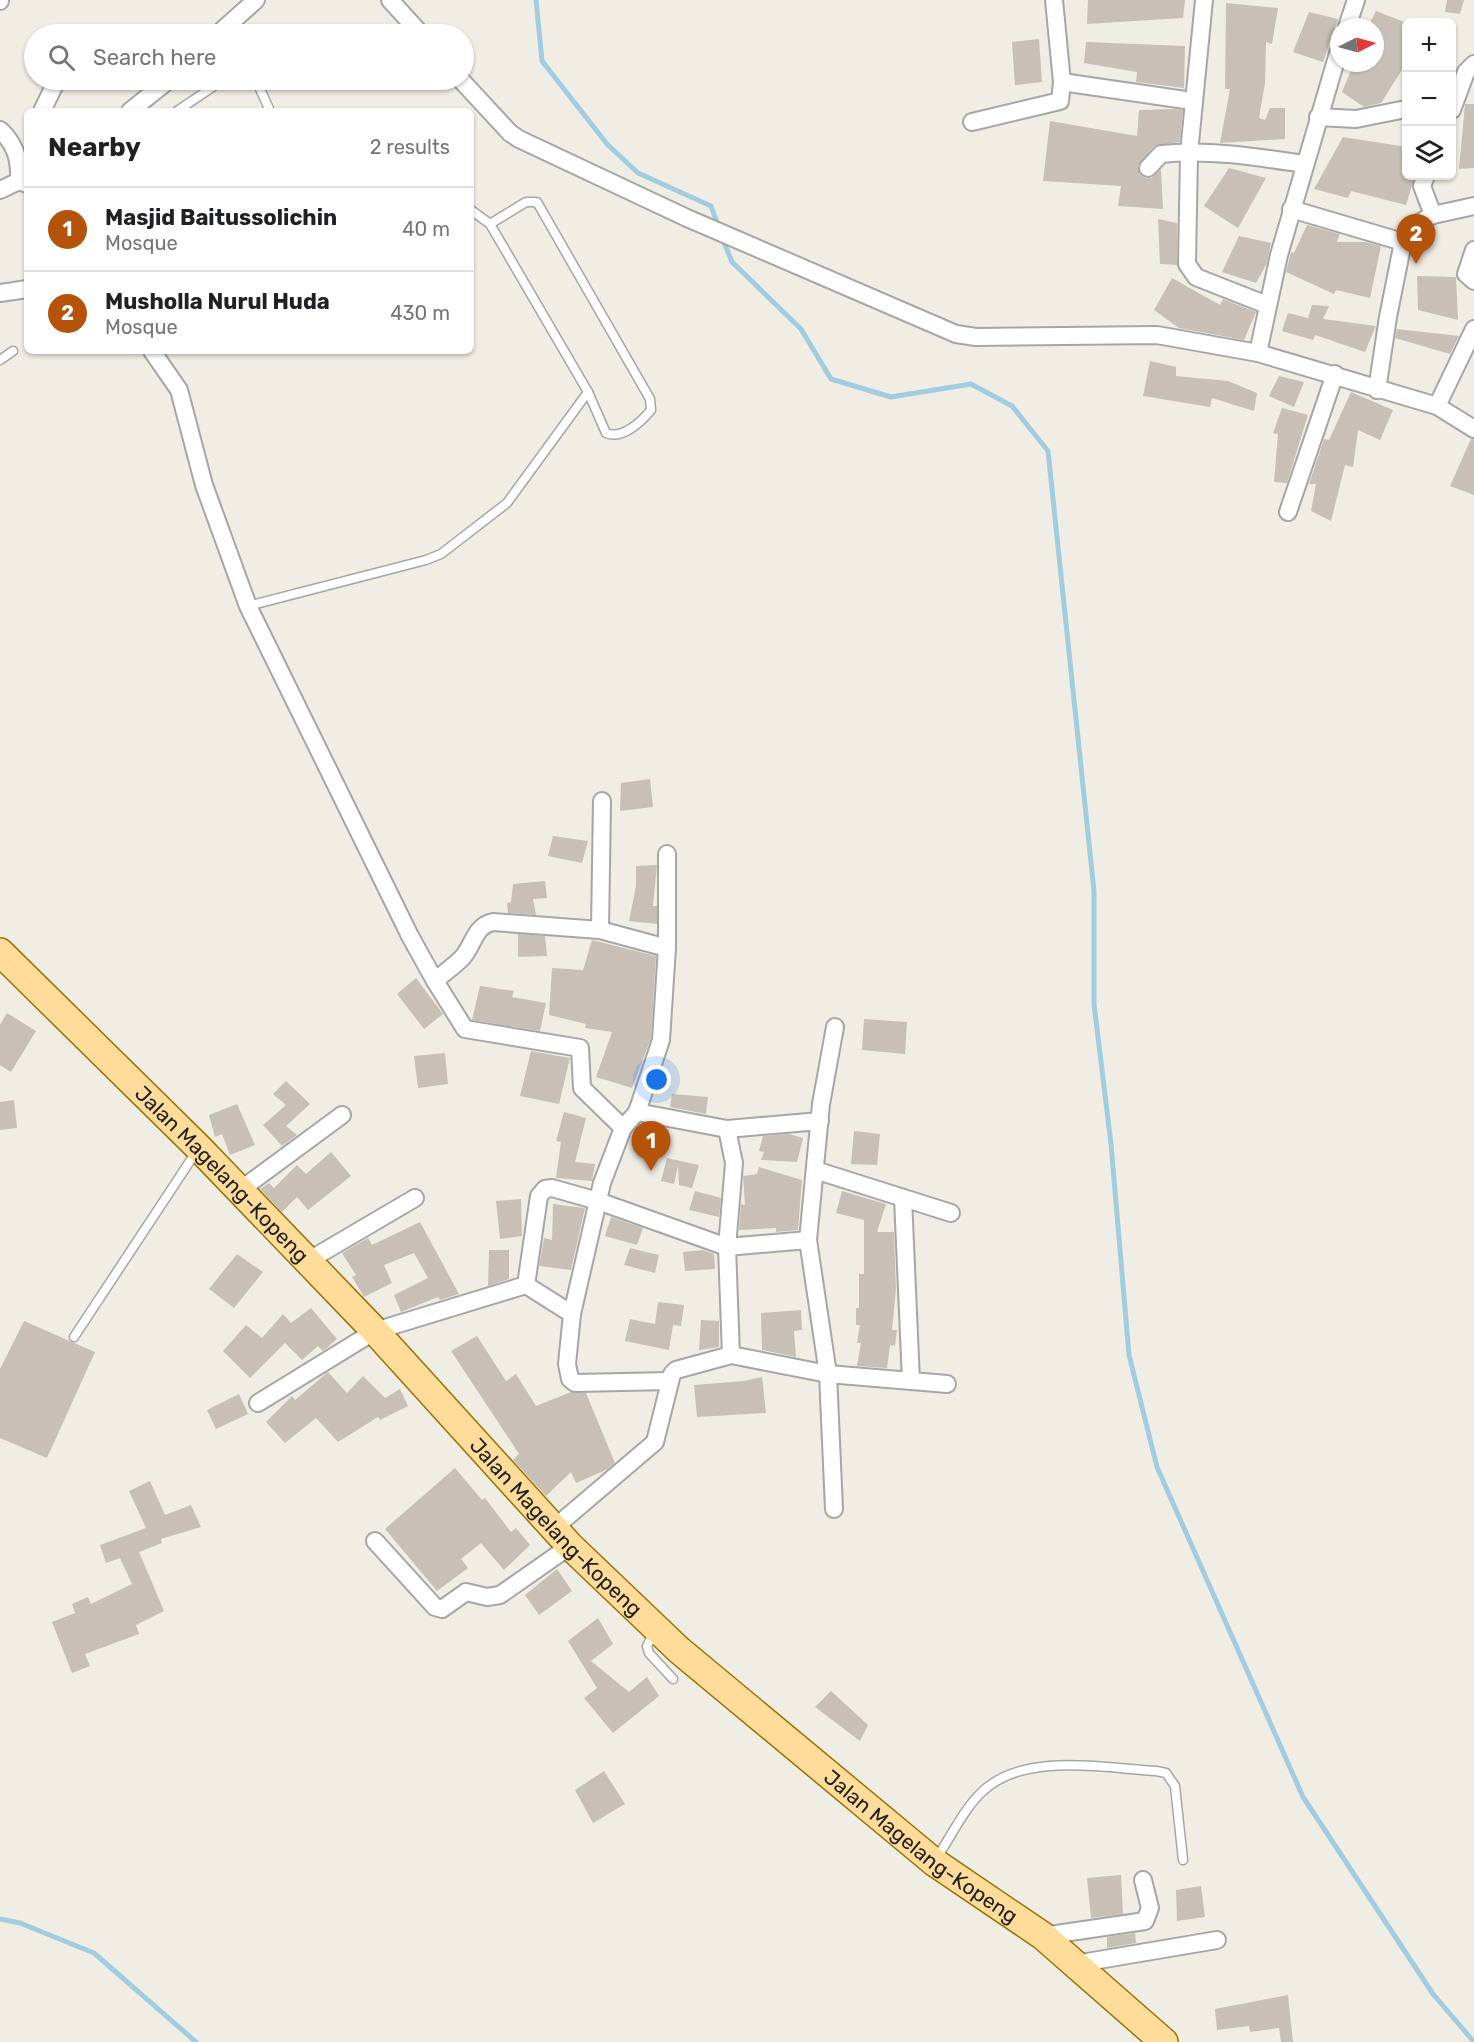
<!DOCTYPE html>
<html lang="en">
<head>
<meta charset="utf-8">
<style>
	body { margin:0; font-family:Rubik,sans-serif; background:#f6f6f6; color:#202124 }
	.controls { position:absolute; right:18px; top:18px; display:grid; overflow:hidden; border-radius:9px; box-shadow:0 2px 4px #0004 }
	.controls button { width:54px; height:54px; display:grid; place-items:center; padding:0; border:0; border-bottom:2px solid #e0e0e0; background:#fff; color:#202124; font:30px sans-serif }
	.compass { position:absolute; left:1330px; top:18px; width:54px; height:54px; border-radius:50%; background:#fff; box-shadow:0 2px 4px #0004; rotate:84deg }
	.you { position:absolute; left:657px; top:1080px; width:21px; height:21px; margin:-15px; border:4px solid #fff; border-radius:50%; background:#1a73e8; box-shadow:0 0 0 9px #1a73e833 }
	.badge { display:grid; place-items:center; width:39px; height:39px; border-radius:50%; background:#b45309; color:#fff; font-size:20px; font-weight:700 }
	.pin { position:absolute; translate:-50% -50px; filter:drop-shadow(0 2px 3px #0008) }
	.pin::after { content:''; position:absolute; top:32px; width:21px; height:18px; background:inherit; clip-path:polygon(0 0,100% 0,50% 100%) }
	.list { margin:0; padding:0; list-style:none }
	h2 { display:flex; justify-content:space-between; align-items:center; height:78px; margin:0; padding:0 24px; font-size:26px }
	h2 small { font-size:20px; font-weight:400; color:#757577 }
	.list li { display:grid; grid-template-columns:39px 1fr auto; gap:18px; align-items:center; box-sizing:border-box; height:84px; padding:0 24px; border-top:2px solid #e0e0e0 }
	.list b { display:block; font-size:22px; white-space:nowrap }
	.list p { margin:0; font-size:20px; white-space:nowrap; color:#757577 }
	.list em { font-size:20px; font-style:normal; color:#757577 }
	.icon { flex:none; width:33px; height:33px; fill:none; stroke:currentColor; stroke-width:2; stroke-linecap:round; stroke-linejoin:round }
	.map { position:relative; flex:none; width:1474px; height:2042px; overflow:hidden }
	.search { position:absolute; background:#fff; box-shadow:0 2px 4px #0004; left:24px; top:24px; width:450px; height:66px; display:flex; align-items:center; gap:15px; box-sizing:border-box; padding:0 21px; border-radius:33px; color:#757577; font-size:22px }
	.panel { position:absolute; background:#fff; box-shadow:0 2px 4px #0004; left:24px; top:108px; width:450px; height:246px; border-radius:9px }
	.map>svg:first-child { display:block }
</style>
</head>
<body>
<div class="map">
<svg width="1474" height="2042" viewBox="0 0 1474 2042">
	<rect width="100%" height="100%" fill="#f0ede4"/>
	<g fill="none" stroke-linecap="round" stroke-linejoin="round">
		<g stroke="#a2cde1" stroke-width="5">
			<path d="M 536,0 L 542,61 L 607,144 L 638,173 L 711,206 L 719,228"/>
			<path d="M 722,237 L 732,262 L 801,329 L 831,379 L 891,397 L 971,384 L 1012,406 L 1048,451 L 1094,891 L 1094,1004 L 1111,1144 L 1129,1355 L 1157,1467 L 1303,1797 L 1433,1994 L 1474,2042"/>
			<path d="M 0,1919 L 20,1923 L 94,1953 L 196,2042"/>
		</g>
	</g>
	<g fill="#c8c0b7">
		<path d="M 1088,0 L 1185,0 L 1183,18 L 1087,24 Z"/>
		<path d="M 1447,0 L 1464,0 L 1460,14 L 1445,12 Z"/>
		<path d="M 1226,3 L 1278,8 L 1272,44 L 1266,42 L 1265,83 L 1259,118 L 1265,120 L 1270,108 L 1285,108 L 1285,139 L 1220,143 L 1230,89 L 1225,89 Z"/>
		<path d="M 1376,11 L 1407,23 L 1407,62 L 1381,103 L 1364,107 L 1342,92 L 1354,63 L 1375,63 L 1375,27 L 1368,27 Z"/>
		<path d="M 1309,12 L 1338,19 L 1323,62 L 1293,52 Z"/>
		<path d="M 1039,39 L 1042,82 L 1015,85 L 1012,42 Z"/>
		<path d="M 1086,42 L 1185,46 L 1184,88 L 1136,82 L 1137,72 L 1084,63 Z"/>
		<path d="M 1465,104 L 1474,104 L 1474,168 L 1459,169 Z"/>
		<path d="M 1174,109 L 1183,110 L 1180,142 L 1154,146 L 1138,166 L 1140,175 L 1146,178 L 1152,178 L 1161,169 L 1163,209 L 1118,206 L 1121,186 L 1043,181 L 1050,121 L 1137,136 L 1139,110 Z"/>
		<path d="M 1343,137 L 1407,147 L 1407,176 L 1415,176 L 1406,205 L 1351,191 L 1348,198 L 1314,189 Z"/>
		<path d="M 1229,168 L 1266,178 L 1238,228 L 1204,206 Z"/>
		<path d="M 1158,219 L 1177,223 L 1177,265 L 1160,264 Z"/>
		<path d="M 1307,225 L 1340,234 L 1337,242 L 1366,242 L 1381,246 L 1370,298 L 1336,290 L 1334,294 L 1286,272 L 1291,252 L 1294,253 Z"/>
		<path d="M 1239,236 L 1271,243 L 1267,263 L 1256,283 L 1222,272 Z"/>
		<path d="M 1417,276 L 1456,277 L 1458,320 L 1418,310 Z"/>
		<path d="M 1172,278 L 1220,305 L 1223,299 L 1256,312 L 1244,340 L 1179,328 L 1154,310 Z"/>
		<path d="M 1312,305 L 1329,306 L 1323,319 L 1376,326 L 1365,352 L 1315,335 L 1313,340 L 1282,331 L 1288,313 L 1308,318 Z"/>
		<path d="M 1397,329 L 1459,336 L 1450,354 L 1395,338 Z"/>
		<path d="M 1150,361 L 1176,367 L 1176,376 L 1228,381 L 1257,393 L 1254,411 L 1212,398 L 1210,407 L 1143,396 Z"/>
		<path d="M 1279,376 L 1304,382 L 1294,407 L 1269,396 Z"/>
		<path d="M 1351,392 L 1393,410 L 1380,440 L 1358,430 L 1353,467 L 1345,465 L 1331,521 L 1311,511 L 1316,484 L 1309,484 L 1324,439 L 1329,440 Z"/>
		<path d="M 1282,408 L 1308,415 L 1287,483 L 1274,482 L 1278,434 L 1273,433 Z"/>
		<path d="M 1471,439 L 1474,439 L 1474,495 L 1450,486 Z"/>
		<path d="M 650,779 L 653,807 L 620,811 L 621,783 Z"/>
		<path d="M 553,836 L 588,841 L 582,863 L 548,856 Z"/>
		<path d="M 657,865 L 653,906 L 657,906 L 657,924 L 629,921 L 636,886 L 636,866 Z"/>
		<path d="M 545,881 L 547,898 L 533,899 L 536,915 L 508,913 L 507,903 L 511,902 L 513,884 Z"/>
		<path d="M 518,934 L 545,936 L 547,956 L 518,957 Z"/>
		<path d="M 592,940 L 656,956 L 651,1038 L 632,1088 L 596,1077 L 612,1032 L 585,1028 L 586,1024 L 549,1015 L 552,968 L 583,970 Z"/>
		<path d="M 416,978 L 443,1014 L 424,1029 L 397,994 Z"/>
		<path d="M 480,986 L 514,991 L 512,997 L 546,1003 L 540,1031 L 472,1020 Z"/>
		<path d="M 7,1013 L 36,1031 L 11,1072 L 0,1065 L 0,1025 Z"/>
		<path d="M 864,1019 L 907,1022 L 905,1054 L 862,1050 Z"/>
		<path d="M 531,1051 L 570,1058 L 559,1104 L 520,1096 Z"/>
		<path d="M 445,1053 L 448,1084 L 418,1088 L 414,1056 Z"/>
		<path d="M 286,1081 L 310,1104 L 286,1126 L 297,1135 L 282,1146 L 263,1125 L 286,1105 L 273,1094 Z"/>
		<path d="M 672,1094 L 708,1097 L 706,1114 L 670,1107 Z"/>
		<path d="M 14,1100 L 17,1128 L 0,1130 L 0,1102 Z"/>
		<path d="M 237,1104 L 255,1145 L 230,1155 L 222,1134 L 215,1137 L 209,1115 Z"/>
		<path d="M 564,1112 L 586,1118 L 575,1162 L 595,1164 L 592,1181 L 556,1178 L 561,1142 L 556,1141 Z"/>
		<path d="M 650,1126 L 669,1130 L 665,1148 L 645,1144 Z"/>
		<path d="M 854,1131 L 880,1134 L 877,1165 L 851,1164 Z"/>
		<path d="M 789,1134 L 803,1138 L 797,1162 L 761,1160 L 764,1152 L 759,1151 L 763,1136 Z"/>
		<path d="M 331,1152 L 351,1176 L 308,1210 L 297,1197 L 282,1212 L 260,1189 L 269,1183 L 274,1188 L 297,1165 L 306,1174 Z"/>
		<path d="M 667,1158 L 699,1165 L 692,1188 L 679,1185 L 678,1166 L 674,1184 L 661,1181 Z"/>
		<path d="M 759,1167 L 802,1180 L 798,1230 L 776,1232 L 776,1228 L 739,1230 L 741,1204 L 745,1205 L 743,1176 L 757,1174 Z"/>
		<path d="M 695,1191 L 721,1198 L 719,1217 L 689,1210 Z"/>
		<path d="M 842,1191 L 886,1204 L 877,1232 L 894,1232 L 896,1289 L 892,1330 L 897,1330 L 895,1346 L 890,1345 L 887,1368 L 857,1366 L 861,1343 L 857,1343 L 860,1325 L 856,1325 L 856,1308 L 859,1308 L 859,1274 L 864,1274 L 864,1220 L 836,1213 Z"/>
		<path d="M 521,1199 L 522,1236 L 500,1239 L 496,1201 Z"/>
		<path d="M 553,1204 L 585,1208 L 571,1270 L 539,1266 L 544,1238 L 552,1240 Z"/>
		<path d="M 611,1217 L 643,1228 L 637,1245 L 605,1236 Z"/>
		<path d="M 420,1222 L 459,1294 L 440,1300 L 438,1297 L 401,1312 L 394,1295 L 428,1278 L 414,1253 L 384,1265 L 392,1283 L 364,1297 L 352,1277 L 356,1275 L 342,1253 L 368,1238 L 372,1245 Z"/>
		<path d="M 630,1248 L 659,1255 L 655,1273 L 624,1265 Z"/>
		<path d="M 489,1250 L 509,1250 L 509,1279 L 488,1286 Z"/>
		<path d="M 703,1250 L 714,1254 L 715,1269 L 685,1271 L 683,1252 Z"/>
		<path d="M 237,1254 L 263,1272 L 234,1308 L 209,1289 Z"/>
		<path d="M 658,1302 L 684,1305 L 681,1326 L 673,1325 L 669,1350 L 625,1341 L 630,1319 L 655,1324 Z"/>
		<path d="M 311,1308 L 337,1339 L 323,1351 L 318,1346 L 302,1360 L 285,1343 L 250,1378 L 223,1351 L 246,1325 L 262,1338 L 283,1314 L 291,1323 Z"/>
		<path d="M 801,1310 L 802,1330 L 794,1331 L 796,1357 L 762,1350 L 761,1313 Z"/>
		<path d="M 701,1320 L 719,1321 L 719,1347 L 699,1350 Z"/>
		<path d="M 24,1321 L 95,1352 L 47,1458 L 0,1438 L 0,1369 Z"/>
		<path d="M 477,1336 L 506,1381 L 516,1374 L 536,1406 L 571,1392 L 586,1393 L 615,1463 L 606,1470 L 576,1483 L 571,1472 L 546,1496 L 513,1460 L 519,1454 L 451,1351 Z"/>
		<path d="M 328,1372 L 347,1393 L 363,1376 L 385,1398 L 400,1389 L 408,1406 L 380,1420 L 378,1417 L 338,1442 L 316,1418 L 285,1443 L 266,1422 L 292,1396 L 295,1400 Z"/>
		<path d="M 762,1377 L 766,1413 L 697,1417 L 694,1385 L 744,1381 Z"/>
		<path d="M 239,1394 L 248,1414 L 216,1429 L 207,1410 Z"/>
		<path d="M 455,1468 L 482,1500 L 485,1498 L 511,1532 L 516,1528 L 530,1545 L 504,1570 L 481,1543 L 461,1559 L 468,1568 L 437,1591 L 385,1529 Z"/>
		<path d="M 150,1481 L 165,1515 L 191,1505 L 201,1527 L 161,1539 L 162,1543 L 139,1552 L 164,1611 L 136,1625 L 139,1634 L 85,1654 L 90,1666 L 72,1673 L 52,1622 L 75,1613 L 72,1604 L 88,1597 L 91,1604 L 132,1584 L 120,1558 L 106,1563 L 100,1545 L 146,1528 L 129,1491 Z"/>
		<path d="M 557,1569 L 572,1591 L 539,1615 L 525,1595 Z"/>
		<path d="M 598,1618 L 613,1644 L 591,1661 L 629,1692 L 647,1677 L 659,1696 L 613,1733 L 584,1698 L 597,1688 L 568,1641 Z"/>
		<path d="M 831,1691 L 868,1725 L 860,1741 L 815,1707 Z"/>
		<path d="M 604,1771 L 625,1804 L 593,1823 L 575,1790 Z"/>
		<path d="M 1121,1875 L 1123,1914 L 1091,1918 L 1087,1878 Z"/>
		<path d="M 1201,1886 L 1205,1917 L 1177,1921 L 1176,1890 Z"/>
		<path d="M 1135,1933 L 1136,1943 L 1107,1948 L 1107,1937 Z"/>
		<path d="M 1288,1995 L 1293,2042 L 1281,2042 L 1279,2028 L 1250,2032 L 1249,2026 L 1217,2030 L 1215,2009 Z"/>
	</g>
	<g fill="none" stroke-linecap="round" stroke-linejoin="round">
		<g stroke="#a6a6a6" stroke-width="11">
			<g id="service">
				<path d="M 256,80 L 270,111"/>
				<path d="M 177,111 L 223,80"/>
				<path d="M 490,224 L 526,202 L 537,202 L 650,399 L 651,410 C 641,422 622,440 606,433 L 588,392"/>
				<path d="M 0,360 L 13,351"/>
				<path d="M 248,606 L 426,560 L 441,554 L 507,503 L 588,392 L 490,224 L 471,210"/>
				<path d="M 74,1337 L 196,1152"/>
				<path d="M 655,1631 L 647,1646 L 649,1653 L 673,1679"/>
				<path d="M 936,1859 C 951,1837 964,1808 983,1791 C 1024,1752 1104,1768 1156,1771 L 1166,1773 L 1175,1786 L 1183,1860"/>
			</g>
		</g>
		<g stroke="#a6a6a6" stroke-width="20">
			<g id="minor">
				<path d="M 390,0 L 421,34"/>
				<path d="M 1204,0 L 1189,153 L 1187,264 L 1196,277 L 1267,305"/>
				<path d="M 0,1 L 0,0"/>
				<path d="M 1347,27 L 1356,0"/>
				<path d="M 218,34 L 256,0"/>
				<path d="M 461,80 L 510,133 L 519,139 L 687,218 L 956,334 L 976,337 L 1157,335 L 1258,353 L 1437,406 L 1474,429"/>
				<path d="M 1062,82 L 1192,101"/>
				<path d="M 1452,110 L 1466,72 L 1474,64"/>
				<path d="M 42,111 L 57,80"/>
				<path d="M 130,111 L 169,80"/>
				<path d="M 1318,117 L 1356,119 L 1406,109"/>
				<path d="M 972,122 L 1060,101 L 1062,82 L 1054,0"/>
				<path d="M 0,130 C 16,144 20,161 19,181"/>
				<path d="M 1148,168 L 1161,154 C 1209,149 1257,157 1304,164"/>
				<path d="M 0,190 L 19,181 L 27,184"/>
				<path d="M 1291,209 L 1403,242 L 1388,317 L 1377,390"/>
				<path d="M 1433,215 L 1474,206"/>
				<path d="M 1403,242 L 1413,226 L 1433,215 L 1422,186 L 1426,176"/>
				<path d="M 1474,250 L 1466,274 L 1474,281"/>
				<path d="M 0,293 L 27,289"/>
				<path d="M 152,351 L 179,390 L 204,485 L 248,606 L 410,936 L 435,981 C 444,973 454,966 462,958 C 474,945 474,926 493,922 L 600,930 L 667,948"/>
				<path d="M 1258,353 L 1279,255 L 1339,50"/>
				<path d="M 1437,406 L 1474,329"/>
				<path d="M 1288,512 L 1335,374"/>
				<path d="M 667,854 L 667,948 L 661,1040 L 637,1112 L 623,1128 L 602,1183 L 572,1314 L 567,1364 L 570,1379 L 575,1383 L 670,1381"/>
				<path d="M 600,930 L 602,801"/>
				<path d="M 435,981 L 465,1029 L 580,1048 L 582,1088 L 623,1128"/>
				<path d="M 637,1112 L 727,1129 L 734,1163 L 727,1247 L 731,1355"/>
				<path d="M 727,1129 L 820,1121"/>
				<path d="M 815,1170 L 951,1213"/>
				<path d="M 239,1191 L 342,1115"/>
				<path d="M 903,1198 L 911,1381"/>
				<path d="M 808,1240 L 821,1104 L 835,1027"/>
				<path d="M 306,1262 L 415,1198"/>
				<path d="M 526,1285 L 572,1314"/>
				<path d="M 258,1403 L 375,1331 L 526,1285 L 539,1196 L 545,1189 L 552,1188 L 598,1201 L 727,1247 L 808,1240 L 828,1374 L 834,1509"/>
				<path d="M 554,1528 L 655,1442 L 672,1374 L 676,1370 L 731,1355 L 828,1374 L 947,1384"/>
				<path d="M 375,1541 L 435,1607 L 442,1609 L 466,1592 L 487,1597 L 500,1595 L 570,1546"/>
				<path d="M 1043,1936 L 1145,1921 L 1150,1908 L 1143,1880"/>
				<path d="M 1075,1964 L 1217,1940"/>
			</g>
		</g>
		<g stroke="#997300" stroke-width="30">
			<g id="primary">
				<path id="s1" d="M 0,952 L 199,1148 L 375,1331 L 570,1546 L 679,1650 L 934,1862 L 1043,1936 L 1164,2042"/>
			</g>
		</g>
		<use href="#service" stroke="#fff" stroke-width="8"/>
		<use href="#minor" stroke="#fff" stroke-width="16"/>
		<use href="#primary" stroke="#ffdc9a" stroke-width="27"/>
	</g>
	<g text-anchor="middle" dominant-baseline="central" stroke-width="4.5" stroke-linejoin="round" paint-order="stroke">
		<g font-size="21" fill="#1f1f1f" stroke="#fff">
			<text stroke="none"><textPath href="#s1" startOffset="314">Jalan Magelang-Kopeng</textPath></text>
			<text stroke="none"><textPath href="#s1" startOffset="800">Jalan Magelang-Kopeng</textPath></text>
			<text stroke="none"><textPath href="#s1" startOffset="1286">Jalan Magelang-Kopeng</textPath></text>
		</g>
	</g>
</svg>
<div class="controls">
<button>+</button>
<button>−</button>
<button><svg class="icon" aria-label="layers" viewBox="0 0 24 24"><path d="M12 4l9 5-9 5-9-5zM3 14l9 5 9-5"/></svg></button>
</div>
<svg class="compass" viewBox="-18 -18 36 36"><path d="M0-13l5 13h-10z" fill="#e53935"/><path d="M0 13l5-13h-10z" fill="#757577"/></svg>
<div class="you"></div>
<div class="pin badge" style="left:651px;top:1171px">1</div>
<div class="pin badge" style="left:1416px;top:264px">2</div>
<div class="search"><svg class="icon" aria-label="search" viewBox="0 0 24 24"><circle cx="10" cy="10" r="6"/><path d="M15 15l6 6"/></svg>Search here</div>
<section class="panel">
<h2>Nearby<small>2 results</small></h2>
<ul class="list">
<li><span class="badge">1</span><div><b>Masjid Baitussolichin</b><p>Mosque</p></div><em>40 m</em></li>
<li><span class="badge">2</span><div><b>Musholla Nurul Huda</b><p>Mosque</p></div><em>430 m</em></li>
</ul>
</section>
</div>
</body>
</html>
